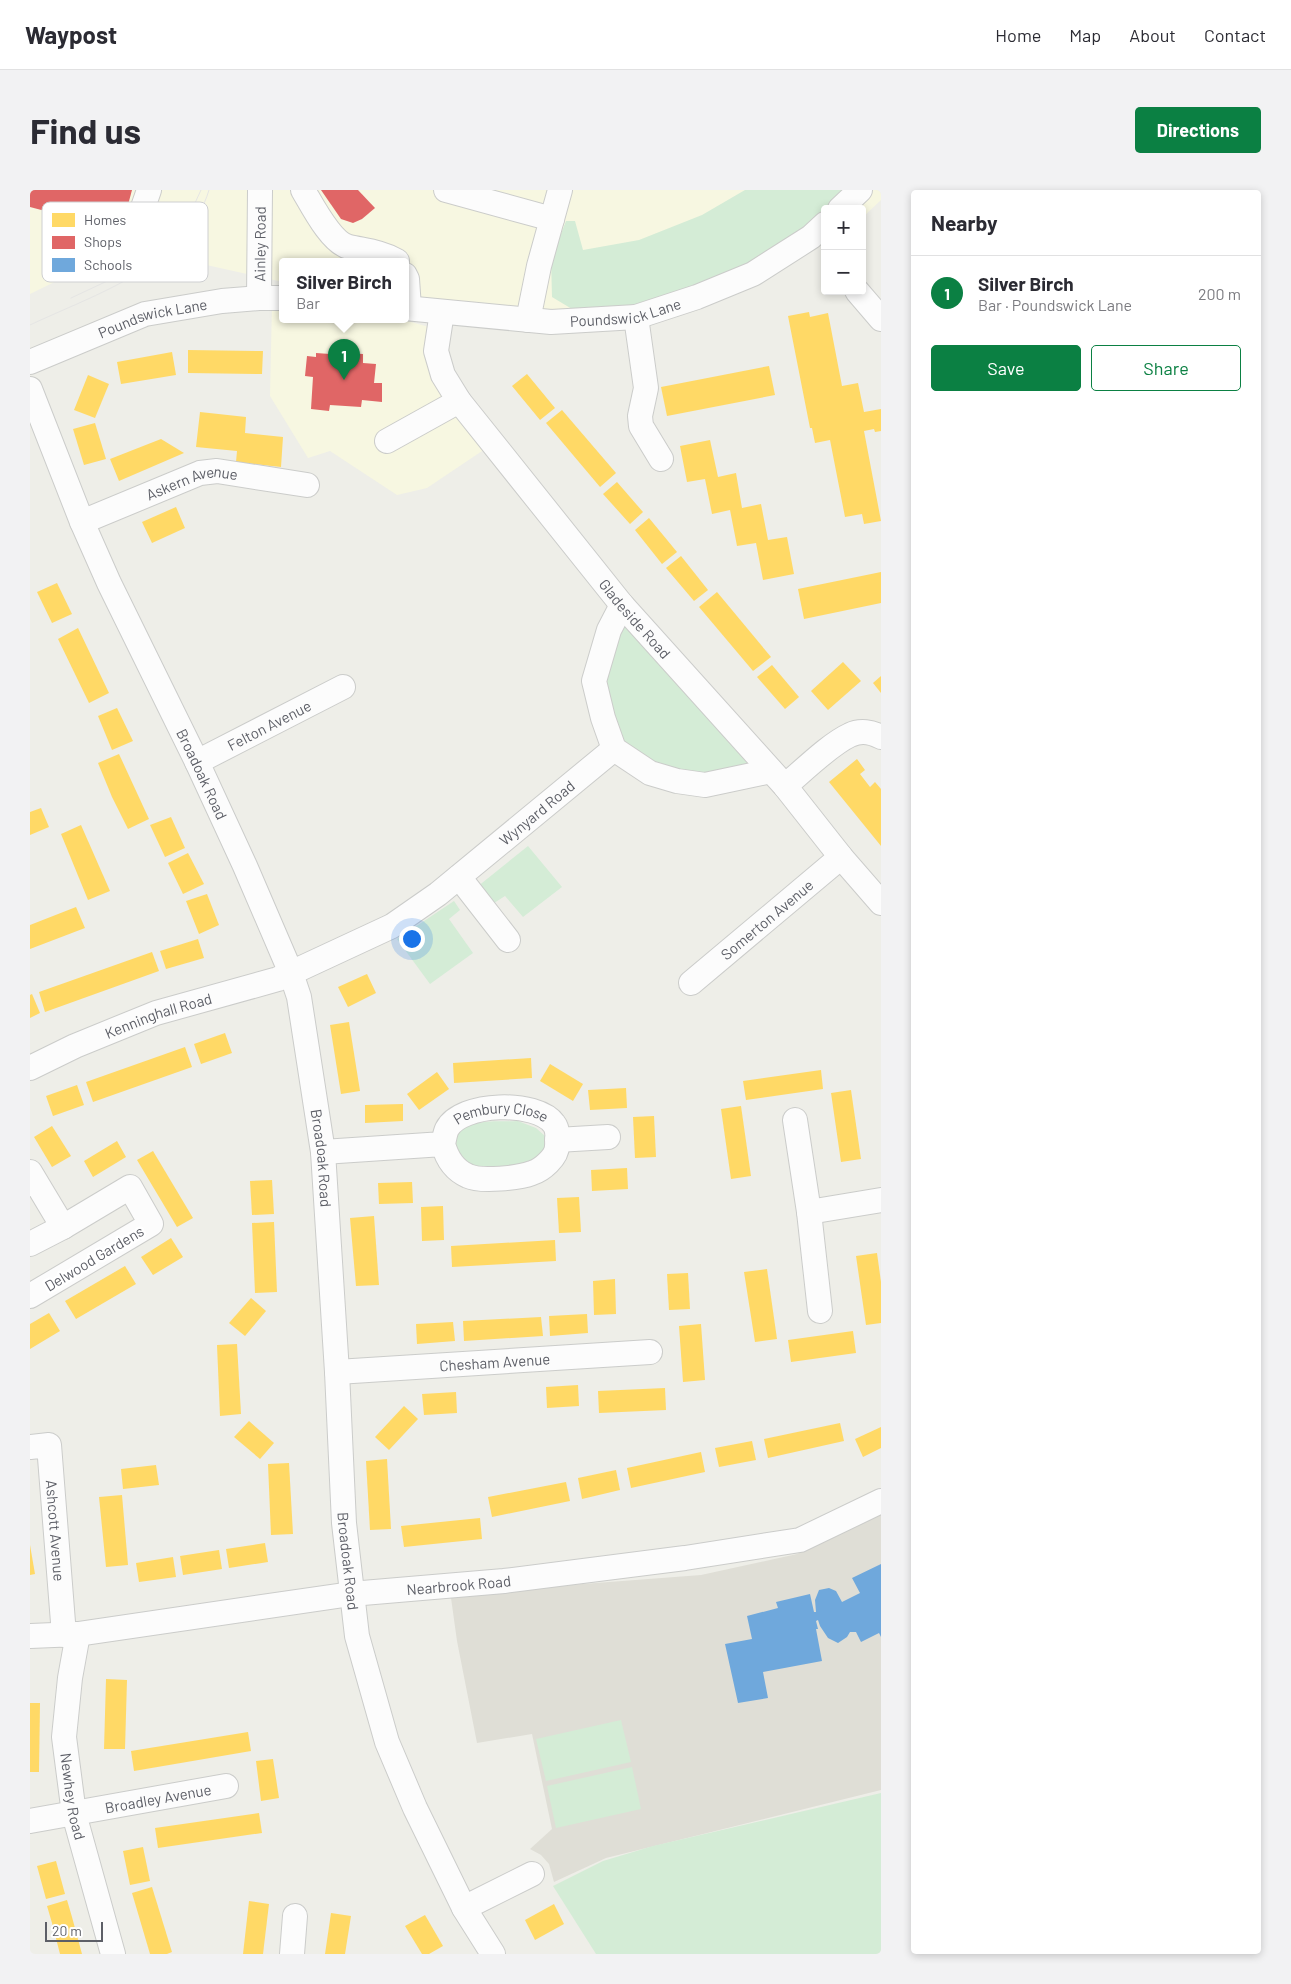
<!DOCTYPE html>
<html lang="en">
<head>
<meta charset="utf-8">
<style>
	body { margin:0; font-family:Barlow,sans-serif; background:#f2f2f3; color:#2b2b33 }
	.controls { position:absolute; right:15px; top:15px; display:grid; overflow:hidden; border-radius:5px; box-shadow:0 2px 8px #0003 }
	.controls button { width:45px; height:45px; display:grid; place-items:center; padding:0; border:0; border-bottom:1px solid #e1e1e2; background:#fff; color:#2b2b33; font:25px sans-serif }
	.scale { position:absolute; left:15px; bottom:12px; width:58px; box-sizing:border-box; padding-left:5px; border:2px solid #5d5f67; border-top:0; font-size:14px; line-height:18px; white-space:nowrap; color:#5d5f67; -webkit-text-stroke:4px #fff; paint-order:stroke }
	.you { position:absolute; left:381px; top:748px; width:18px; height:18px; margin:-12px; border:4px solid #fff; border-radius:50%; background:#1a73e8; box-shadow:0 0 0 8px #1a73e833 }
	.badge { display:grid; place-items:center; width:32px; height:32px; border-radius:50%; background:#0b8043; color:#fff; font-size:16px; font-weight:700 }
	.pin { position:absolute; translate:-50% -41px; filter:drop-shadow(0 1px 2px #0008) }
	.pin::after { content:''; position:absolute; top:26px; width:18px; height:15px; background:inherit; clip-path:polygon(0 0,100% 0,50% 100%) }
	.popup { position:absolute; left:249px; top:68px; width:130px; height:65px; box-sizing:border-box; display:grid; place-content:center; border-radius:5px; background:#fff; filter:drop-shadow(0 1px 4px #0005); font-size:16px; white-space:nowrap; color:#7c7c81 }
	.popup b { font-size:19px; color:#2b2b33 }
	.popup::after { content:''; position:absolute; left:50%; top:100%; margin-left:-10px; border:10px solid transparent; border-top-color:#fff }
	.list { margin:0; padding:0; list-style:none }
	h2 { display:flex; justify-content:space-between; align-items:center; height:65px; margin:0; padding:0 20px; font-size:21px }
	h2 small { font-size:16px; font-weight:400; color:#7c7c81 }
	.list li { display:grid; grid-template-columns:32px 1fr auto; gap:15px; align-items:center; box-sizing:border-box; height:75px; padding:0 20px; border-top:1px solid #e1e1e2 }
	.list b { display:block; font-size:19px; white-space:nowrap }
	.list p { margin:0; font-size:16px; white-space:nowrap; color:#7c7c81 }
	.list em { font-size:16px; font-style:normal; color:#7c7c81 }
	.actions { display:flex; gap:10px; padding:15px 20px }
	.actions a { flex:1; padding:11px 0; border:1px solid #0b8043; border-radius:5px; text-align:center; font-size:18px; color:#0b8043 }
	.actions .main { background:#0b8043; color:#fff }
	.map { position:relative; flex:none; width:851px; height:1764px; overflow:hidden; border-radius:5px }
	header { display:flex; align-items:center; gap:30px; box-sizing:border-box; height:70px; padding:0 25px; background:#fff; border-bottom:1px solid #e1e1e2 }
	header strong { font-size:24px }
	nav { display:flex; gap:28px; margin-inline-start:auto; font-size:18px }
	.intro { display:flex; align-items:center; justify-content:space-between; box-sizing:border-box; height:120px; padding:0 30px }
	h1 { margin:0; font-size:35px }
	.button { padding:12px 22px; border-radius:5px; background:#0b8043; color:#fff; font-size:18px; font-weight:700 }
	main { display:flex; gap:30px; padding:0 30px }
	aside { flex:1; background:#fff; border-radius:5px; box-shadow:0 2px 8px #0003 }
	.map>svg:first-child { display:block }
</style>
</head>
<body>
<header>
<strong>Waypost</strong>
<nav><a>Home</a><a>Map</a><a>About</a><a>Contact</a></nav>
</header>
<div class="intro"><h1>Find us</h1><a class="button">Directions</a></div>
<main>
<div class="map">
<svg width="851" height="1764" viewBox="0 0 851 1764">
	<rect width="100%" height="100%" fill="#eeeee8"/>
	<g fill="#f7f7e1">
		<path d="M 0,0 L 851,0 L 851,10 L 832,28 L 832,19 L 795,19 L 795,63 L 779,33 L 738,64 L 547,122 L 375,107 L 375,71 L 253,71 L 253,92 L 96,57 L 0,104 Z"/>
		<path d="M 242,114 L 253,115 L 253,129 L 370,129 L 410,140 L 406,161 L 464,253 L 397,298 L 367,305 L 300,261 L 278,268 L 240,206 Z"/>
	</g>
	<path fill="#dfded6" d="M 851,1325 L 851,1600 L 576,1668 L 524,1692 L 519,1674 L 511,1665 L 500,1659 L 522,1639 L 502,1544 L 447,1553 L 427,1451 L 421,1408 L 487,1399 L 671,1385 L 767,1364 Z"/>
	<g fill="#d4ecd6">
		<path d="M 715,0 L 813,0 L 779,33 L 738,64 L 684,90 L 607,114 L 547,122 L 522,107 L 521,69 L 536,31 L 545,31 L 553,60 L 609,50 L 672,25 Z"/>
		<path d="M 592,415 L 741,581 L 675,595 L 584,559 L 571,465 Z"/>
		<path d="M 498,656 L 532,697 L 493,727 L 475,706 L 461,715 L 447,697 Z"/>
		<path d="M 424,711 L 430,720 L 419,729 L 443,763 L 400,794 L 367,749 Z"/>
		<path d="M 488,931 L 506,938 L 515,946 L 515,959 L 495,980 L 440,981 L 421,950 C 440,927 461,932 488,931 Z"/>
		<path d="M 591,1530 L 601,1572 L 516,1591 L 506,1549 Z"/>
		<path d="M 602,1577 L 611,1619 L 526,1638 L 517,1596 Z"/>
		<path d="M 851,1603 L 851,1764 L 566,1764 L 523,1696 L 573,1671 L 623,1656 Z"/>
	</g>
	<g fill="#ffd966">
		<path d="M 779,122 L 780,127 L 798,123 L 812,196 L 828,193 L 834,222 L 851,219 L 851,241 L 845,242 L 844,239 L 834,241 L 851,331 L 834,334 L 832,324 L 815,327 L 800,250 L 785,253 L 782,238 L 780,238 L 758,126 Z"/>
		<path d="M 158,160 L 233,161 L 232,184 L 158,183 Z"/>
		<path d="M 142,162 L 146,185 L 91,194 L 87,172 Z"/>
		<path d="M 739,176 L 745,205 L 637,226 L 631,197 Z"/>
		<path d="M 497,184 L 525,218 L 510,230 L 482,196 Z"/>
		<path d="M 58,185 L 79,194 L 65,228 L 44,220 Z"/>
		<path d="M 532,220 L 586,283 L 570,297 L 516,233 Z"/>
		<path d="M 170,222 L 216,227 L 215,243 L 253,247 L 251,277 L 206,272 L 207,261 L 166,257 Z"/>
		<path d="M 65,233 L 76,269 L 54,275 L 43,239 Z"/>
		<path d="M 131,249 L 154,263 L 89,291 L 80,269 Z"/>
		<path d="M 680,250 L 688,287 L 706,283 L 712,318 L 731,314 L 738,350 L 757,347 L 764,384 L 733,390 L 726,353 L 707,356 L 700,320 L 682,324 L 675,289 L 657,292 L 650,256 Z"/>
		<path d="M 587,292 L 613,322 L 600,334 L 573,304 Z"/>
		<path d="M 146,317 L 155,338 L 122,353 L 112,332 Z"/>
		<path d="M 619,328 L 647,362 L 632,374 L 605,340 Z"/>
		<path d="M 651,366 L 678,400 L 664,411 L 636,378 Z"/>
		<path d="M 851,382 L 851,413 L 774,429 L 768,399 Z"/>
		<path d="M 27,393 L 42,424 L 22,433 L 7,402 Z"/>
		<path d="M 687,402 L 741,467 L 723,481 L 669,417 Z"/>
		<path d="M 48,438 L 79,503 L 59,513 L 28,449 Z"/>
		<path d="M 813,472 L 831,491 L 798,520 L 781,501 Z"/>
		<path d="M 742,475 L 769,507 L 755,519 L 727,487 Z"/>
		<path d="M 851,486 L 851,503 L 843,493 Z"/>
		<path d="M 87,518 L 103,551 L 82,560 L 68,526 Z"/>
		<path d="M 89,564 L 119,629 L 98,639 L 82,607 L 68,573 Z"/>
		<path d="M 827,569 L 835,580 L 830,584 L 840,597 L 845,592 L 851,599 L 851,656 L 799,592 Z"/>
		<path d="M 11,618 L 19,637 L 0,645 L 0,622 Z"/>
		<path d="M 141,627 L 155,658 L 135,667 L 120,635 Z"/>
		<path d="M 51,635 L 80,701 L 58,710 L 31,644 Z"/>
		<path d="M 158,663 L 174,694 L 153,704 L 138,673 Z"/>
		<path d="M 177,704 L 189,735 L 169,744 L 156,711 Z"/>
		<path d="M 46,717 L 55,738 L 0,759 L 0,735 Z"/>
		<path d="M 168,749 L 174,768 L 136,779 L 130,761 Z"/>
		<path d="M 122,762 L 129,781 L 15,822 L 9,802 Z"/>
		<path d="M 337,784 L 346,803 L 318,817 L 308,797 Z"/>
		<path d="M 2,804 L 10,823 L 0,828 L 0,805 Z"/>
		<path d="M 319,832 L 330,901 L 311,904 L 300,835 Z"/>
		<path d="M 195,843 L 202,863 L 171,874 L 164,854 Z"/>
		<path d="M 155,857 L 162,877 L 63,912 L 56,892 Z"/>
		<path d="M 501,868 L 502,888 L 424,893 L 423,873 Z"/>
		<path d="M 520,874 L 553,894 L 543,911 L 510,891 Z"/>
		<path d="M 791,880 L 793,899 L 716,910 L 713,891 Z"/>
		<path d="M 407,882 L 419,899 L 389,920 L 377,904 Z"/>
		<path d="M 47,895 L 54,915 L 23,926 L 16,906 Z"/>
		<path d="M 596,898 L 597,918 L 560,920 L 558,900 Z"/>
		<path d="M 821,900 L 831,969 L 811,972 L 801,903 Z"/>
		<path d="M 373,914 L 373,931 L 335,933 L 335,915 Z"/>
		<path d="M 711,916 L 721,986 L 701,989 L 691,919 Z"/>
		<path d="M 624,926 L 626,967 L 605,968 L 603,927 Z"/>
		<path d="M 22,936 L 41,966 L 22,977 L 4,947 Z"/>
		<path d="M 87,951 L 96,967 L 63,987 L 54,971 Z"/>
		<path d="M 123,961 L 163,1028 L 147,1037 L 107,970 Z"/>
		<path d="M 597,978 L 598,999 L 562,1001 L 561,980 Z"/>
		<path d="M 242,990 L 244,1024 L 222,1025 L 220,991 Z"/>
		<path d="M 382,992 L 383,1013 L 349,1014 L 348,993 Z"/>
		<path d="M 549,1007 L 551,1042 L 529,1043 L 527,1008 Z"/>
		<path d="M 413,1016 L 414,1050 L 392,1051 L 391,1017 Z"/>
		<path d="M 344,1026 L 349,1095 L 326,1096 L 320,1028 Z"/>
		<path d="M 244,1032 L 247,1102 L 225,1103 L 222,1033 Z"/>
		<path d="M 141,1048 L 153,1067 L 123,1085 L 111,1067 Z"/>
		<path d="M 525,1050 L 526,1071 L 422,1077 L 421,1056 Z"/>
		<path d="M 847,1063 L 851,1092 L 851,1133 L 836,1135 L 826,1066 Z"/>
		<path d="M 95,1076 L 106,1094 L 46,1129 L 35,1111 Z"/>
		<path d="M 737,1079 L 747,1149 L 725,1152 L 714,1082 Z"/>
		<path d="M 658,1083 L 660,1119 L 639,1120 L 637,1084 Z"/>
		<path d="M 585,1089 L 586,1124 L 564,1125 L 563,1091 Z"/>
		<path d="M 221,1108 L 236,1121 L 215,1146 L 199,1133 Z"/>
		<path d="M 19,1123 L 30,1141 L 0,1159 L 0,1134 Z"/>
		<path d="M 557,1124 L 558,1143 L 520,1146 L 519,1126 Z"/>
		<path d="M 511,1127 L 513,1146 L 434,1151 L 433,1131 Z"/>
		<path d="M 423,1132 L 425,1151 L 387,1154 L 386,1134 Z"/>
		<path d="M 671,1134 L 675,1190 L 653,1192 L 649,1136 Z"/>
		<path d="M 823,1141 L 826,1163 L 761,1172 L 758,1150 Z"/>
		<path d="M 207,1154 L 211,1224 L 190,1226 L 187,1155 Z"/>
		<path d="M 548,1195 L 549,1216 L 517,1218 L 516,1197 Z"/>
		<path d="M 635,1198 L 636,1220 L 569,1223 L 568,1201 Z"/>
		<path d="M 426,1202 L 427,1223 L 394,1225 L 392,1204 Z"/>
		<path d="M 374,1216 L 388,1229 L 359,1260 L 345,1247 Z"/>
		<path d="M 219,1231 L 244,1253 L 230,1269 L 204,1247 Z"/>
		<path d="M 810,1233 L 814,1251 L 738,1268 L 734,1249 Z"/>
		<path d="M 851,1237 L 851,1258 L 833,1267 L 825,1249 Z"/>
		<path d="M 722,1251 L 726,1270 L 689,1277 L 685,1258 Z"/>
		<path d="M 671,1262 L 675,1282 L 601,1298 L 597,1278 Z"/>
		<path d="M 357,1269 L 361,1339 L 340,1340 L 336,1271 Z"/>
		<path d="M 259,1273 L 263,1344 L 241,1345 L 238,1274 Z"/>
		<path d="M 126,1275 L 129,1295 L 93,1299 L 91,1279 Z"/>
		<path d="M 586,1280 L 590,1300 L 552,1309 L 548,1288 Z"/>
		<path d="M 536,1292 L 540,1311 L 462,1327 L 458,1307 Z"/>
		<path d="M 92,1305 L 98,1375 L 76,1377 L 69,1307 Z"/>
		<path d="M 450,1328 L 452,1349 L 374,1357 L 371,1336 Z"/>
		<path d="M 235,1353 L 238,1372 L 199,1378 L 196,1359 Z"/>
		<path d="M 0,1355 L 5,1384 L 0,1385 Z"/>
		<path d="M 189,1360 L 192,1379 L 153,1385 L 150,1366 Z"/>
		<path d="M 143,1367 L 146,1387 L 109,1392 L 106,1373 Z"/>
		<path d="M 76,1489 L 97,1490 L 95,1559 L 74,1559 Z"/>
		<path d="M 0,1513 L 10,1513 L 9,1582 L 0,1582 Z"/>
		<path d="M 218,1542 L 221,1561 L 104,1581 L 101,1561 Z"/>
		<path d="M 243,1569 L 249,1608 L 231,1611 L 226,1571 Z"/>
		<path d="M 229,1623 L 232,1643 L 128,1658 L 125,1638 Z"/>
		<path d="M 113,1657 L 120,1691 L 100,1695 L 93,1661 Z"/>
		<path d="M 26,1671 L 35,1704 L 16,1709 L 7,1676 Z"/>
		<path d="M 122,1697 L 142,1762 L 137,1764 L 120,1764 L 102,1703 Z"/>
		<path d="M 37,1710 L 42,1727 L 52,1764 L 30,1764 L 22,1733 L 17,1716 Z"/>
		<path d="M 219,1711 L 239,1714 L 233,1764 L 213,1764 Z"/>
		<path d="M 524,1714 L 534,1734 L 505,1750 L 495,1730 Z"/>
		<path d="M 301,1723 L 321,1726 L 315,1764 L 295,1764 Z"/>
		<path d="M 395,1725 L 413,1756 L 399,1764 L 392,1764 L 375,1736 Z"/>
	</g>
	<g fill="#e06666">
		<path d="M 0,0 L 102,0 L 91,41 L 0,17 Z"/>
		<path d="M 291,0 L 328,0 L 345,18 L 332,29 L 323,33 L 311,29 Z"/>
		<path d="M 300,162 L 333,164 L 333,173 L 346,174 L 344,193 L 352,193 L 352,212 L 332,210 L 331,217 L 300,215 L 299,221 L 281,219 L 283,187 L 275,186 L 277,166 L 286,167 L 286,163 L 300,164 Z"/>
	</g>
	<path fill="#6fa8dc" d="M 851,1374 L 851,1447 L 849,1443 L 831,1452 L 826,1442 L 820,1442 L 817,1447 L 808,1453 L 798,1448 L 790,1436 L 788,1430 L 786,1431 L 788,1439 L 786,1439 L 792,1471 L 733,1482 L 738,1508 L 708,1513 L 695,1454 L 722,1449 L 717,1426 L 748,1418 L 746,1412 L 780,1404 L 784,1422 L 786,1422 L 785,1410 L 789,1400 L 799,1398 L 806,1401 L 812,1412 L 830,1403 L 822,1388 Z"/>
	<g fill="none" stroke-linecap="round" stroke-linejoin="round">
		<g stroke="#cbccca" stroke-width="26">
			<g id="minor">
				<path d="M 273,0 C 282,15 301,53 319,57 C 337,61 351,62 367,71"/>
				<path d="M 416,0 L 522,29"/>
				<path d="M 810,19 L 830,0"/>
				<path d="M 110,26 L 119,0"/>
				<path d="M 375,85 L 377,89 L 379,118"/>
				<path d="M 827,101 L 851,129"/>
				<path id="s1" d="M 229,108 L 230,0"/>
				<path id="s2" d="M 375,118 L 521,132 L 606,127 L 667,107 L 723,84 L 781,47 L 795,34"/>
				<path id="s3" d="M 412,122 L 406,161 L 413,185 L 429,211 L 592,415 L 755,596 L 811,667 L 851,713"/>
				<path d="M 606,127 L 616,198 L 610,226 L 611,236 L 631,269"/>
				<path d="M 498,130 L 509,76 L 530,0"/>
				<path id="s4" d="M 0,172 L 115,124 L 192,111 L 229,108 L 253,108"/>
				<path id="s5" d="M 0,199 L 52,332 L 79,393 L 167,572 L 215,676 L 261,783 L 269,807 L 293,962 L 307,1182 L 314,1333 L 327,1446 L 357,1552 L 385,1618 L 434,1718 L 463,1764"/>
				<path d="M 357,251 L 429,211"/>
				<path id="s6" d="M 52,332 L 170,283 L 187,281 L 277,295"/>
				<path d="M 592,415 L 579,440 L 564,491 L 573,528 L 584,559 L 620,583 L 647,591 L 675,595 L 741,581"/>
				<path id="s7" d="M 167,572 L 313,497"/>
				<path d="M 755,596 C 773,581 800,554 820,545 C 830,540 842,542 851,547"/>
				<path d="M 429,687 L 478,750"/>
				<path id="s8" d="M 661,793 L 811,667"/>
				<path id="s9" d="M 0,878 L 45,856 L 126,823 L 248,789 L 362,736 L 408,704 L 584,559"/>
				<path d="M 765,930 L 779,1022 L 790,1121"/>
				<path d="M 527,950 L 578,947"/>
				<path id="s10" d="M 293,962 L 413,954 C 414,950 415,943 417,939 C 431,912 507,910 524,934 C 528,939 528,950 527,956 C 527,967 512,980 502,983 C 489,988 451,992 438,986 C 424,980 417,969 413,954"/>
				<path d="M 0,982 L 33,1037"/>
				<path d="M 779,1022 L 851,1010"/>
				<path d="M 0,1054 L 33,1037 L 100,997 L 121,1034 L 0,1106"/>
				<path id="s11" d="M 307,1182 L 620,1162"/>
				<path id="s12" d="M 0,1257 L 19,1255 L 34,1445"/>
				<path id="s13" d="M 48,1444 L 40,1488 L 34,1547 L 44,1624 L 83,1764"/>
				<path id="s14" d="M 0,1446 L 48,1444 L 321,1404 L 474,1391 L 655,1368 L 770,1350 L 851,1311"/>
				<path id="s15" d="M 0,1631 L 196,1596"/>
				<path d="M 434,1718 L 502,1684"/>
				<path d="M 262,1764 L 265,1726"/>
			</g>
		</g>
		<use href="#minor" stroke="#fcfcfc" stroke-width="24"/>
		<g stroke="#e5e5e4" stroke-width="1">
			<path d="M 134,56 L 159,26 L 171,0"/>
			<path d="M 41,108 L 88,86"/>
			<path d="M 0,135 C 65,104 156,77 179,0"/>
		</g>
	</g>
	<g text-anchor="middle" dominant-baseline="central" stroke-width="5" stroke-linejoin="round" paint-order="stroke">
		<g font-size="15" fill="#5d5f67" stroke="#fff">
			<text stroke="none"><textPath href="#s1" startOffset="54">Ainley Road</textPath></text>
			<text stroke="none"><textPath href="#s2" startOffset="222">Poundswick Lane</textPath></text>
			<text stroke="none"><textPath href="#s4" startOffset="131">Poundswick Lane</textPath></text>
			<text stroke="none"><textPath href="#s6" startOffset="118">Askern Avenue</textPath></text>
			<text stroke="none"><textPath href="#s3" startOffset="375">Gladeside Road</textPath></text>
			<text stroke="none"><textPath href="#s7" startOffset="81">Felton Avenue</textPath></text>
			<text stroke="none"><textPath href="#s5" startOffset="422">Broadoak Road</textPath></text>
			<text stroke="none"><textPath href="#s9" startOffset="574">Wynyard Road</textPath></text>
			<text stroke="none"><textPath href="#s8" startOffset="99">Somerton Avenue</textPath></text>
			<text stroke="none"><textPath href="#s9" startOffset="139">Kenninghall Road</textPath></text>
			<text stroke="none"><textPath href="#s10" startOffset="196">Pembury Close</textPath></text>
			<text stroke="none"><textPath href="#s5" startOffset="828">Broadoak Road</textPath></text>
			<text transform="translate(64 1068) rotate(-31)">Delwood Gardens</text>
			<text stroke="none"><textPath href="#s11" startOffset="158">Chesham Avenue</textPath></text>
			<text stroke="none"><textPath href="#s12" startOffset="105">Ashcott Avenue</textPath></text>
			<text stroke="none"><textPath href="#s5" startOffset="1232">Broadoak Road</textPath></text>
			<text stroke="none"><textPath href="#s14" startOffset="432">Nearbrook Road</textPath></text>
			<text stroke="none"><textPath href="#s13" startOffset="164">Newhey Road</textPath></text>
			<text stroke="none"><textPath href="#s15" startOffset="130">Broadley Avenue</textPath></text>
		</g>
	</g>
	<rect x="12" y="12" width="166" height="80" rx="8" fill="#fff" stroke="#cecfd1" stroke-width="1"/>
	<rect x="22" y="23" width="23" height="14" fill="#ffd966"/>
	<rect x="22" y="46" width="23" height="13" fill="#e06666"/>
	<rect x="22" y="68" width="23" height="14" fill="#6fa8dc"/>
	<g font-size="14" fill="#5d5f67">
		<text x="54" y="35">Homes</text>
		<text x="54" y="57">Shops</text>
		<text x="54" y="80">Schools</text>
	</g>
</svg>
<div class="controls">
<button>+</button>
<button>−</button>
</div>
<div class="scale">20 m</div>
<div class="you"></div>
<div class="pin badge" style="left:314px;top:190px">1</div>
<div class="popup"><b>Silver Birch</b>Bar</div>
</div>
<aside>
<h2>Nearby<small></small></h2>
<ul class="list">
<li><span class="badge">1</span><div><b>Silver Birch</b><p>Bar · Poundswick Lane</p></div><em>200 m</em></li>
</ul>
<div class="actions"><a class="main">Save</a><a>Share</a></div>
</aside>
</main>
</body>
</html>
